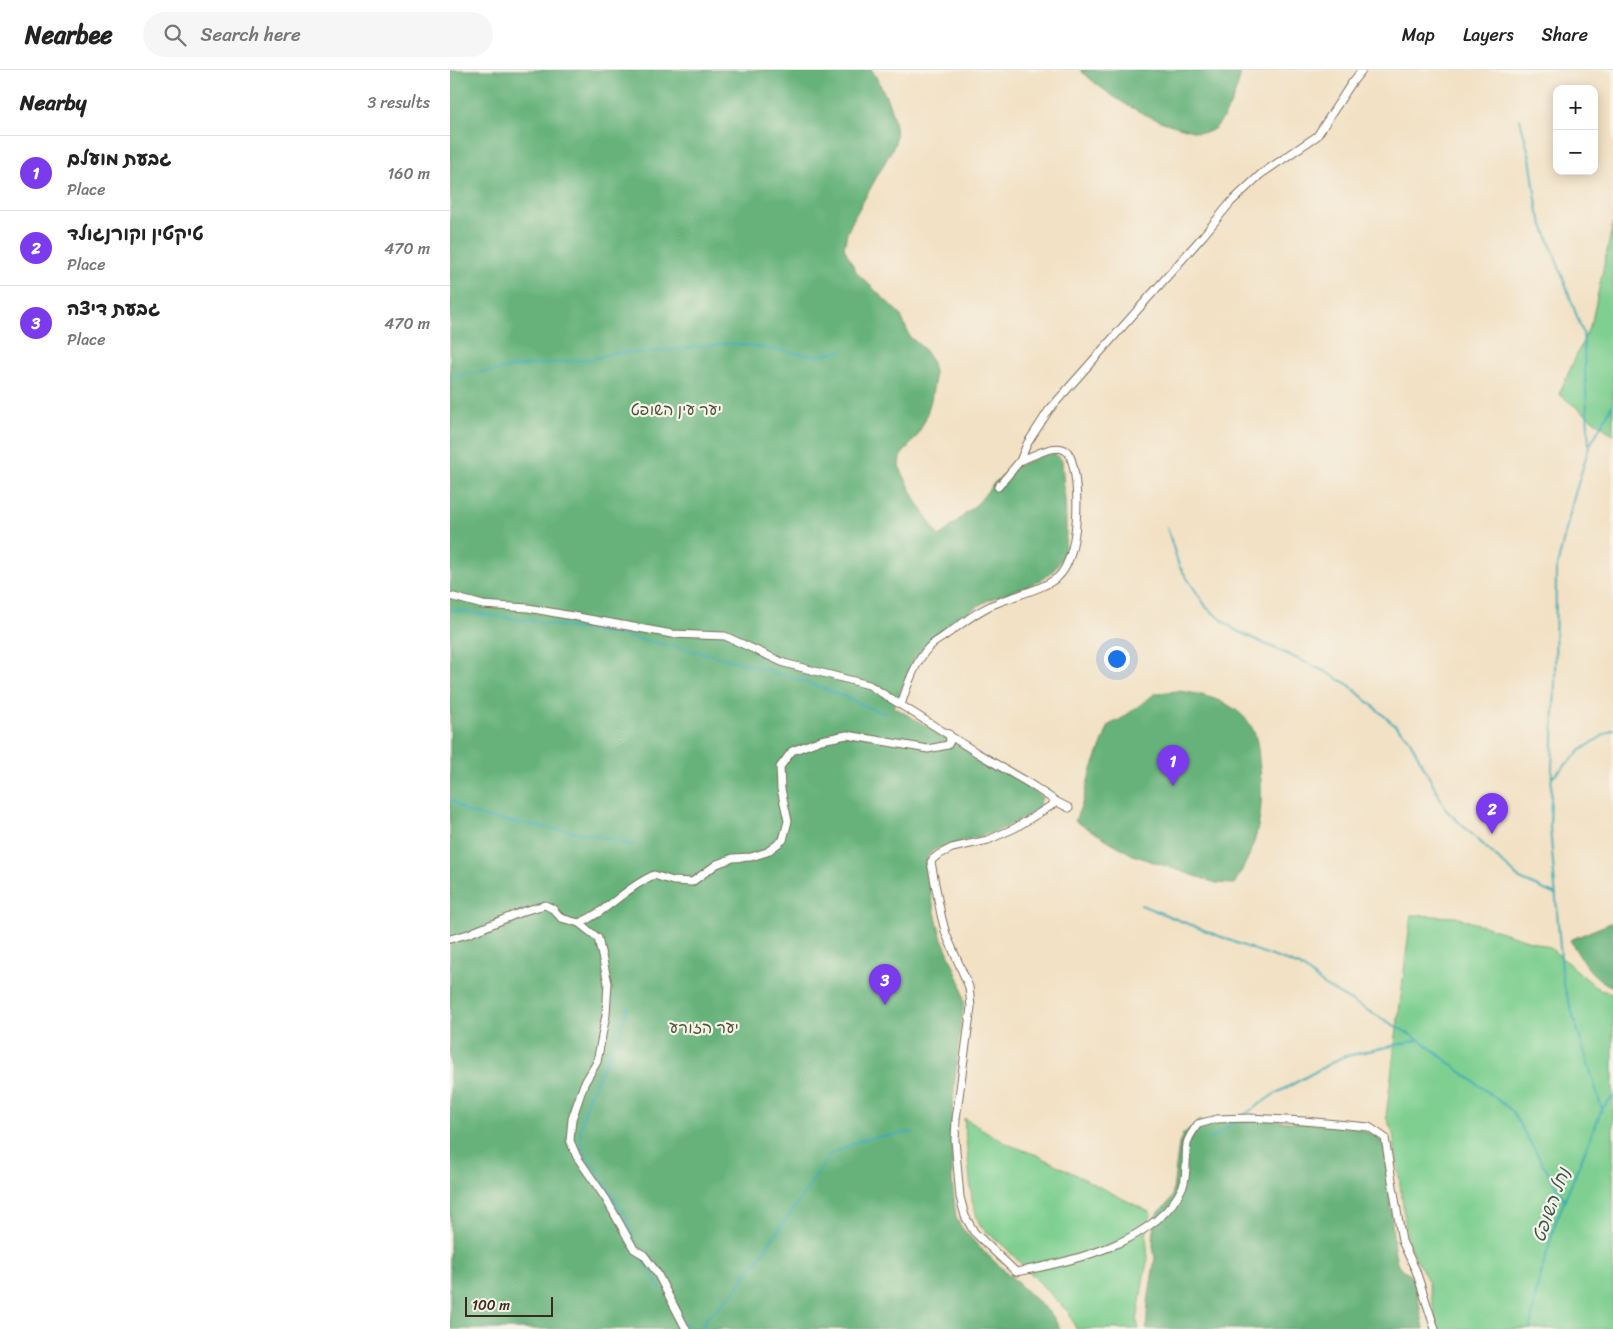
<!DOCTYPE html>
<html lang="en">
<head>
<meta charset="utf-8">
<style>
	body { margin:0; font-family:Sriracha,"Playpen Sans Hebrew",sans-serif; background:#f6f6f6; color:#222 }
	.controls { position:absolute; right:15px; top:15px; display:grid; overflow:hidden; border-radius:10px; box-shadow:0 2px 12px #0003 }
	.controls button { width:45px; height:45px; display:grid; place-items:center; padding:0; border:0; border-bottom:1px solid #e0e0e0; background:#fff; color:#222; font:25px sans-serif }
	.scale { position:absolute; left:15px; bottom:12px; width:88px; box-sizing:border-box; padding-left:5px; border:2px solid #3b2a1e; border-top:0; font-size:14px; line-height:18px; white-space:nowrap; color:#3b2a1e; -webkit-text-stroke:4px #f7f3e8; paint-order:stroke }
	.you { position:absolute; left:666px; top:588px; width:18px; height:18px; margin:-12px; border:4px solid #fff; border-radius:50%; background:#1a73e8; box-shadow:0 0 0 8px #1a73e833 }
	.badge { display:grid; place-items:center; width:32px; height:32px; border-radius:50%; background:#7c3aed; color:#fff; font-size:16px; font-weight:700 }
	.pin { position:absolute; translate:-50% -41px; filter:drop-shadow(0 1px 2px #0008) }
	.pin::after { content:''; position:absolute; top:26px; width:18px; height:15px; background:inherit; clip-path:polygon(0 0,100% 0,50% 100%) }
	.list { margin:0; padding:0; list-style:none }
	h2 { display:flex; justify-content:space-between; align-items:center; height:65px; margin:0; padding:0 20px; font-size:21px }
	h2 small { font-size:16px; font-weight:400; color:#767676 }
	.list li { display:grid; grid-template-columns:32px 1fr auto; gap:15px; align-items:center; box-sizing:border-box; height:75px; padding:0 20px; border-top:1px solid #e0e0e0 }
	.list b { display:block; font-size:19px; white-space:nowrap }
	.list p { margin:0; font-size:16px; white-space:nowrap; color:#767676 }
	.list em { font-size:16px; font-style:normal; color:#767676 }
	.icon { flex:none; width:28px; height:28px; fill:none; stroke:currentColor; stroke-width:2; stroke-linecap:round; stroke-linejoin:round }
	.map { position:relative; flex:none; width:1163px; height:1259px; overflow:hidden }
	header { display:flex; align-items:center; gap:30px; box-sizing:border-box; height:70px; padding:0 25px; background:#fff; border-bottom:1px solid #e0e0e0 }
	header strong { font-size:24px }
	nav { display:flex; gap:28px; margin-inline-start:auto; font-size:18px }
	.search { width:350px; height:45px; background:#f6f6f6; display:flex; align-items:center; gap:12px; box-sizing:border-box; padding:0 18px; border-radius:28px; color:#767676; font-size:19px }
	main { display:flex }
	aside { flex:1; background:#fff }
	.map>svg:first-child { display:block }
</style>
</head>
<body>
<header>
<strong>Nearbee</strong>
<div class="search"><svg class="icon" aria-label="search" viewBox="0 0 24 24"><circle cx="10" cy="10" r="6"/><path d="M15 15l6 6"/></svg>Search here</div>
<nav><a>Map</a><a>Layers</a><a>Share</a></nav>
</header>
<main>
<aside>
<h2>Nearby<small>3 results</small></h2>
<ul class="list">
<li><span class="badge">1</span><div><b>גבעת מועלם</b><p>Place</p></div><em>160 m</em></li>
<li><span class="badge">2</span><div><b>טיקטין וקורנגולד</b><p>Place</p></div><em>470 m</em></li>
<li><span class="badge">3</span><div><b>גבעת דיצה</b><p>Place</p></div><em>470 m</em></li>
</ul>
</aside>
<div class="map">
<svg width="1163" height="1259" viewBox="0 0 1163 1259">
	<rect width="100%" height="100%" fill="#f7f3e8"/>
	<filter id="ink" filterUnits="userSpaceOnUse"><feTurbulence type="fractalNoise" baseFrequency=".02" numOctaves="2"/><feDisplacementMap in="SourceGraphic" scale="10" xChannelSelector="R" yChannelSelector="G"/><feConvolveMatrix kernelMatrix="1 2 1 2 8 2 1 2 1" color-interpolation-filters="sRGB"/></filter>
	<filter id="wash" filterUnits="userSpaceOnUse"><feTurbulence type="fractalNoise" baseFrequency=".0096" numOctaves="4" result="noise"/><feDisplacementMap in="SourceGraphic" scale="20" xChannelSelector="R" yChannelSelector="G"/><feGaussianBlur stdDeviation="1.12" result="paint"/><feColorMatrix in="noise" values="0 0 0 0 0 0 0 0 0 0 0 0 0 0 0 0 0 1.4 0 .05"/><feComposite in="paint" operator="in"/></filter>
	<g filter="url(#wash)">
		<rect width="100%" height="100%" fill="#f2e1c4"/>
		<g fill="#7ecf90" stroke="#5c7c57">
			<path d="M 1163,153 L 1163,365 L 1109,324 L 1142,251 Z"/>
			<path d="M 961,845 L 1006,847 L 1099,877 L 1150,920 L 1163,923 L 1163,1259 L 988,1259 L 978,1211 L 958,1173 L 943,1063 L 936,1047 Z"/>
			<path d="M 514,1048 L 557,1074 L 587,1085 L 701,1143 L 696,1165 L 698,1189 L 694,1206 L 687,1251 L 689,1259 L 626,1259 L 619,1243 L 555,1177 L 530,1156 L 522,1131 Z"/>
		</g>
		<g fill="#66b27a" stroke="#506e4c">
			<path d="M 0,0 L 422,0 C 434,21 449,49 445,74 L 405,146 L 397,163 L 394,178 L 407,203 L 450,244 L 460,267 L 473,278 L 481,290 L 484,302 L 484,314 L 481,330 L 475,350 L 467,366 L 450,387 L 449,396 L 466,430 L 489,467 L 529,432 L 544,413 L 563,398 L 596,384 L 605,384 L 612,390 C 613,412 620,466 613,485 C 602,517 557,519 531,534 C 514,544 497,557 481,569 C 461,587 455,613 444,637 L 579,717 L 592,727 L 588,740 L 548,761 L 484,780 L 478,786 L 476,797 L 482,830 L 491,866 L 511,914 L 514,932 L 508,976 L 502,1042 L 502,1110 L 506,1148 L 512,1158 L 528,1176 L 602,1245 L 610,1259 L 0,1259 Z"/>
			<path d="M 630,0 L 791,0 C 790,15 774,58 758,62 C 751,64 742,61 736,59 C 695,49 661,28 630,0 Z"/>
			<path d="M 728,621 C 753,624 783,631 799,653 C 807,664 808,677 809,690 C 815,738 810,772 784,814 L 766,813 L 683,785 L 625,751 L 633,731 L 639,707 L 659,655 L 671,649 L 706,623 Z"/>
			<path d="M 1163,852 L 1163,917 C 1141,908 1131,889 1120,870 Z"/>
			<path d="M 819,1050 L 907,1058 L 926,1066 L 936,1076 L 944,1179 L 948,1196 L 958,1203 L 965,1213 L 974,1259 L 696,1259 L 698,1232 L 705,1187 L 703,1177 L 704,1149 L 709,1141 L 717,1135 L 722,1128 L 729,1074 L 733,1064 L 749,1051 Z"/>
		</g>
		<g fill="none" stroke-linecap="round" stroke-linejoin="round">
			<g stroke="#3aabb6" stroke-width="2">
				<path d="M 1070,49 L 1080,88 L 1088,142 L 1109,197 L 1133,263 L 1139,377"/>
				<path d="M 0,307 L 73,296 L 143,289 L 162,283 L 192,283 L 282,273 L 366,286 L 392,281"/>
				<path d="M 717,457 L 729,496 L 757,538 L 785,560 L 876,602 L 899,615 L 958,667 L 997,741 L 1070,809 L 1106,825"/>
				<path d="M 0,540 C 126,557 255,575 375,619 C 395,627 415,636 435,644"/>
				<path d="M 1103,707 L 1131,680 L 1163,659"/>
				<path d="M 0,729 L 17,742 L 43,749 L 143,765 L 182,775"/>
				<path d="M 691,835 L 794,876 L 850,896 L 878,918 L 970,970 L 1061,1040 L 1115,1131"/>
				<path d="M 178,937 L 167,969 L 138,1029 L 130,1060 L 132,1078 L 176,1146 L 185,1174"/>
				<path d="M 1152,1039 L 1113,913 L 1100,757 L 1105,612 L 1106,501 L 1124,427 L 1139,377 L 1163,334"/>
				<path d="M 794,1045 L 823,1025 L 892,987 L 969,970"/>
				<path d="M 760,1070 L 786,1051"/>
				<path d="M 191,1187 L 211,1219"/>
				<path d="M 236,1253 L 241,1259"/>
				<path d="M 252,1259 L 255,1250 L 285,1221 L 348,1133 L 380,1084 L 414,1069 L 463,1062"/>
				<path d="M 1080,1259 L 1086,1222 L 1105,1154 L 1152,1039 L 1163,1027"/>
			</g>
		</g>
	</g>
	<g filter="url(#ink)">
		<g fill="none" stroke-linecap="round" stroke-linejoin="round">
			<g stroke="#7b6a58" stroke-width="9">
				<g id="minor">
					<path d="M 548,417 L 570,391 L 577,374 L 599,340 L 753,166 L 781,132 L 811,104 L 867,66 L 901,14 L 912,0"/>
					<path d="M 0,526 L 33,535 L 78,538 L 222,564 L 275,566 L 334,593 L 419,615 L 529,684 L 580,714 L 607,732 L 619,738"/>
					<path d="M 451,635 C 457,616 465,592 479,577 C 484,572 492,568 497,564 C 516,551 531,538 552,531 C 570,524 593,519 608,507 C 630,487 631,412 620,386 C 613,368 583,386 570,391"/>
					<path d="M 607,732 L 565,758 L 538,770 L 502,778 L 488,785 L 483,789 L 481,792 L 491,845 L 496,864 L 519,917 L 521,937 L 506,1049 L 505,1070 L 510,1127 L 515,1146 L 524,1162 L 566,1202 C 621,1192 709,1172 733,1116 C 738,1104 735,1087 737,1074 C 738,1067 744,1060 748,1054 L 767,1049 L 799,1048 L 854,1051 L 919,1057 L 935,1068 L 952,1171 L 966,1201 L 985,1259"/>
					<path d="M 129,853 C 157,842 176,817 204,805 L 223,811 L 242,812 L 267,794 L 283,788 L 301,787 L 317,782 L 333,770 L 338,751 L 331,719 L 330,697 L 342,681 L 371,670 L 397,665 L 478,679 L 498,675 L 500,671 L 499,664"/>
					<path d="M 0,869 L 18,864 L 74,841 L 95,835 L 103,839 L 111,848 L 129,853 L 148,868 L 158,913 L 156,945 L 147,992 L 134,1014 L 122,1049 L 120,1071 L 127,1087 L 156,1129 L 184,1179 L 194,1185 L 207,1203 L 236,1259"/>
				</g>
			</g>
			<use href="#minor" stroke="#fff" stroke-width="7"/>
		</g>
	</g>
	<g text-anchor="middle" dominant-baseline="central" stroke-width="4.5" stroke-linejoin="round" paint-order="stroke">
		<g font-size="16" fill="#4c533a" stroke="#f7f3e8">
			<text x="226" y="339">יער עין השופט</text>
			<text x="254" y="957">יער הזורע</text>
		</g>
		<g font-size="18" font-style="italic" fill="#3b5753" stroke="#f7f3e8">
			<text transform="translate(1101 1135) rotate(-70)">נחל השופט</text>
		</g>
	</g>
</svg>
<div class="controls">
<button>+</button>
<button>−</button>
</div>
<div class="scale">100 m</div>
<div class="you"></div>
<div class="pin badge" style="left:723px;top:716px">1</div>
<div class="pin badge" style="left:1042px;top:764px">2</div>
<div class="pin badge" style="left:435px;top:935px">3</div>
</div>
</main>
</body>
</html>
